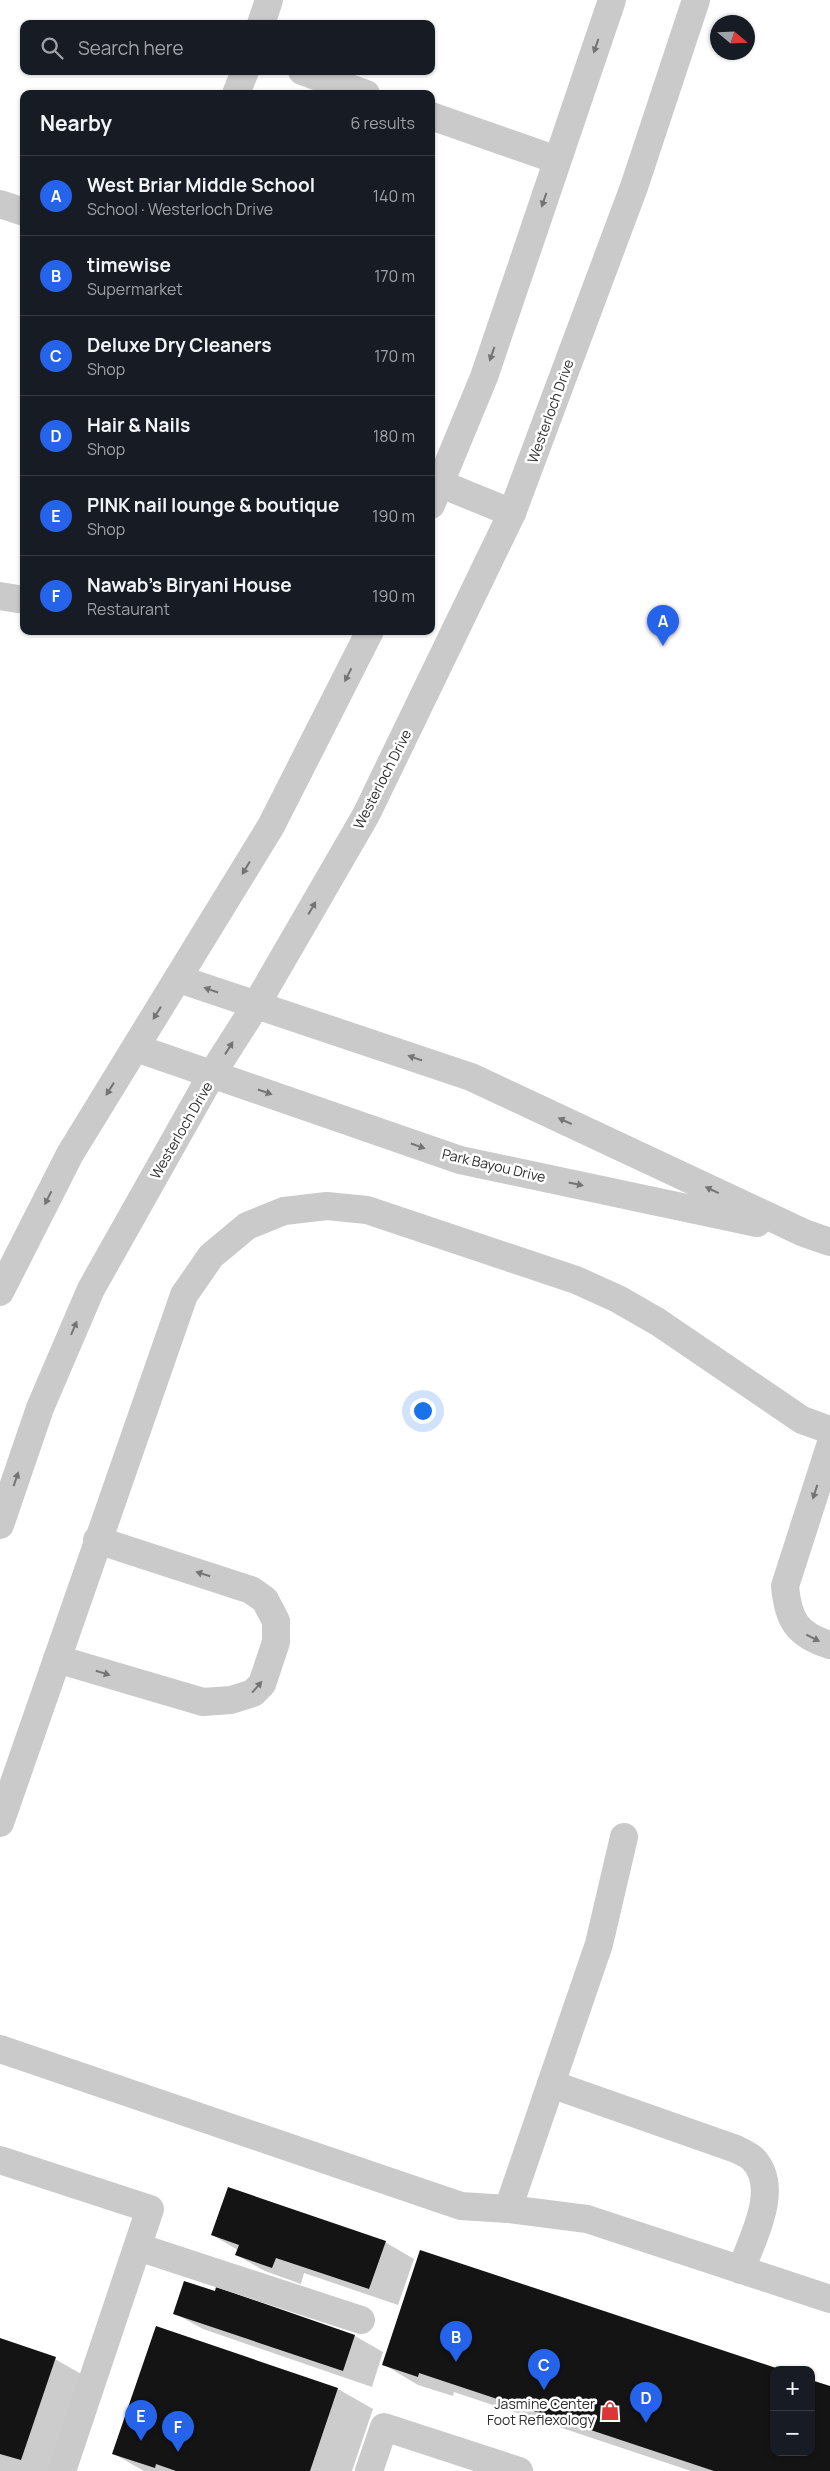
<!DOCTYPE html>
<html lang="en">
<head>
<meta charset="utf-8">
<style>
	body { margin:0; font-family:Manrope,sans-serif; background:#242831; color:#f1f3f6 }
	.controls { position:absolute; right:15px; bottom:15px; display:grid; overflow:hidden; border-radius:10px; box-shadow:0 1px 4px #0004 }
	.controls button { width:45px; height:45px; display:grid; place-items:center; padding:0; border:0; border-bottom:1px solid #363941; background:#171b24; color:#f1f3f6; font:25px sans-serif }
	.compass { position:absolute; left:710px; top:15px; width:45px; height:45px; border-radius:50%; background:#171b24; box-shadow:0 1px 4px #0004; rotate:109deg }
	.you { position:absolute; left:422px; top:1410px; width:18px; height:18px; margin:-12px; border:4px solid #fff; border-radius:50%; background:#1a73e8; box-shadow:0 0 0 8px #1a73e833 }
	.badge { display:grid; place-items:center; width:32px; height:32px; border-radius:50%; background:#2563eb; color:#fff; font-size:16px; font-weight:700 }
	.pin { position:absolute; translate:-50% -41px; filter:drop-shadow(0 1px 2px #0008) }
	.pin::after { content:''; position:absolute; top:26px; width:18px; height:15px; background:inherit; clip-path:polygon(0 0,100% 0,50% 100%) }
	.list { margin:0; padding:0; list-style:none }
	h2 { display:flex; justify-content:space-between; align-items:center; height:65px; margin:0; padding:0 20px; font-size:21px }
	h2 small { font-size:16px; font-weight:400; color:#9ea1a6 }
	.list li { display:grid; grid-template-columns:32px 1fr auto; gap:15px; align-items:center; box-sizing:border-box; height:80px; padding:0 20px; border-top:1px solid #363941 }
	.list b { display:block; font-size:19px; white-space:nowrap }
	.list p { margin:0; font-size:16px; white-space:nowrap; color:#9ea1a6 }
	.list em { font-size:16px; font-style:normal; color:#9ea1a6 }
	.icon { flex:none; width:28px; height:28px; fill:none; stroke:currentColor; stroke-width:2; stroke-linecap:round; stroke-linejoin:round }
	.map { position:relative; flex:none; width:830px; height:2471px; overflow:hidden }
	.search { position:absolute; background:#171b24; box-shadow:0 1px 4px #0004; left:20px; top:20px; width:415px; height:55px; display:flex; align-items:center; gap:12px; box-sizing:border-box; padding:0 18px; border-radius:10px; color:#9ea1a6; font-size:19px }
	.panel { position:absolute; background:#171b24; box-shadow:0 1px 4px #0004; left:20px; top:90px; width:415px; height:545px; border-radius:10px }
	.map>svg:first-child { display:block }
</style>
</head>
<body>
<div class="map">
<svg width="830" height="2471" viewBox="0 0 830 2471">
	<rect width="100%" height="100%" fill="#fff"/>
	<g fill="#0003">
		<path d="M 212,2235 L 385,2242 L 414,2259 L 398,2305 L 304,2273 L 301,2284 L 265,2271 L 236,2255 L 238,2250 Z"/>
		<path d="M 421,2252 L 776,2370 L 774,2370 L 774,2452 L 811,2452 L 830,2388 L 830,2471 L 691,2471 L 454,2392 L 453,2396 L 418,2385 L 383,2364 Z"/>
		<path d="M 174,2313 L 355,2336 L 383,2352 L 372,2387 L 203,2329 Z"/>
		<path d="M 156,2327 L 338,2389 L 373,2409 L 352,2471 L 144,2471 L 114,2454 Z"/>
		<path d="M 0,2340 L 55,2359 L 90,2379 L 59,2471 L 0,2471 Z"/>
	</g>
	<g fill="#141414">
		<path d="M 228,2187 L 386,2241 L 369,2289 L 276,2258 L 272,2268 L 235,2255 L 239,2245 L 211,2235 Z"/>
		<path d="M 420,2250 L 779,2369 L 774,2370 L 774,2452 L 811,2452 L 811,2380 L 830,2386 L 830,2471 L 714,2471 L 419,2373 L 418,2377 L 382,2365 Z"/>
		<path d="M 184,2281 L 215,2291 L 216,2287 L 355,2335 L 343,2371 L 173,2314 Z"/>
		<path d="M 156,2326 L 338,2388 L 310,2471 L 176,2471 L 156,2464 L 155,2468 L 112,2454 Z"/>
		<path d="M 0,2338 L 56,2357 L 21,2460 L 0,2454 Z"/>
	</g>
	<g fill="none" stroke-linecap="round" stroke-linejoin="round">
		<g stroke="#cacaca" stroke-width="28">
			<path d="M 261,24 L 269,0"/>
			<path d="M 302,71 L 366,94"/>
			<path d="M 236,94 L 245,71"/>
			<path d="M 431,116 L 557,160"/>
			<path d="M 0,204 L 24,212"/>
			<path d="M 441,484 L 512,513"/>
			<path d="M 431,505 L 484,377 L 612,0"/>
			<path d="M 0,596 L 18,599"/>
			<path d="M 179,979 L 471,1077 L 804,1233 L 830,1242"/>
			<path d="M 136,1048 L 460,1160 L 757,1223"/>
			<path d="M 0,1292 L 70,1154 L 271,826 L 370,631"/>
			<path d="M 830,1446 L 785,1586 C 788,1620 797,1635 830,1645"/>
			<path d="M 0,1525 L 40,1408 L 91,1289 L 212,1074 L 256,1005 L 366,815 L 512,513 L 634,187 L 696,0"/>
			<path d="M 57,1659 L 203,1702 L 231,1700 L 253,1693 L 262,1684 L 276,1642 L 276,1621 L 265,1600 L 251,1590 L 97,1540"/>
			<path d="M 0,1823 L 184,1295 L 211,1256 L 247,1226 L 284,1211 L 327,1206 L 367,1210 L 576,1280 L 618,1299 L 658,1322 L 802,1420 L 830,1430"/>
			<path d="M 0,2049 L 461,2206 L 508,2209 L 587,2219 L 830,2299"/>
			<path d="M 551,2084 L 736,2149 C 742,2152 749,2155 753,2159 C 781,2188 752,2239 741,2270"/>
			<path d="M 0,2160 L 150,2209 L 62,2471"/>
			<path d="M 508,2209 L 599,1944 L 624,1837"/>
			<path d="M 138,2247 L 361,2320"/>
			<path d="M 369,2471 L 384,2427 L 519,2471"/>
		</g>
	</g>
	<defs><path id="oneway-solid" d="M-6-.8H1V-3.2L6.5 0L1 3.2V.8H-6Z" transform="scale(1.25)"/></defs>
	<g fill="#747474">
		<use href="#oneway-solid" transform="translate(596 46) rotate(109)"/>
		<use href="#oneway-solid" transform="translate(544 200) rotate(109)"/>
		<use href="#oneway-solid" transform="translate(492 354) rotate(109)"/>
		<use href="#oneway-solid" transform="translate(348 675) rotate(117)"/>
		<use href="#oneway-solid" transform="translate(246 868) rotate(121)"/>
		<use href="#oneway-solid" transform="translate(312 908) rotate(-60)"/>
		<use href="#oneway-solid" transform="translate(211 990) rotate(-161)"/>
		<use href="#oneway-solid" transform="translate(157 1013) rotate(122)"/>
		<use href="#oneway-solid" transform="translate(229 1048) rotate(-58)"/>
		<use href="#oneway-solid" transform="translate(415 1058) rotate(-161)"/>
		<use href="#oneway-solid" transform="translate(110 1089) rotate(122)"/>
		<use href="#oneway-solid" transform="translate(265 1092) rotate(19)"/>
		<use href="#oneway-solid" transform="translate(565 1121) rotate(-155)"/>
		<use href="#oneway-solid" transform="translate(418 1146) rotate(19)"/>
		<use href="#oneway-solid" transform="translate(576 1184) rotate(12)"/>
		<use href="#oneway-solid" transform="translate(712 1190) rotate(-155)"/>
		<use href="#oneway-solid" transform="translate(48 1198) rotate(117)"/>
		<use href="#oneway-solid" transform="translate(74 1328) rotate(-67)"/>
		<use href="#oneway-solid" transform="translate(16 1479) rotate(-71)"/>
		<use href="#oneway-solid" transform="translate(815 1492) rotate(108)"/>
		<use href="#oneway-solid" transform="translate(203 1574) rotate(-162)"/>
		<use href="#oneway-solid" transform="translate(813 1638) rotate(27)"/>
		<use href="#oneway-solid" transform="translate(103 1673) rotate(17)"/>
		<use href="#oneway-solid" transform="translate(257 1687) rotate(-49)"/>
	</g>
	<defs>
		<g id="shop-bare" transform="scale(1.5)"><path d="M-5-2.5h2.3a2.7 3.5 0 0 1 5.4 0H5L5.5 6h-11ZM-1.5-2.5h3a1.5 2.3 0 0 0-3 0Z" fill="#dd3636" stroke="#fff" stroke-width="2.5" paint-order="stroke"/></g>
	</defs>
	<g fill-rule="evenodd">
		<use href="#shop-bare" x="610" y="2411"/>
	</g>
	<g text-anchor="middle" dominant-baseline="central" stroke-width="5" stroke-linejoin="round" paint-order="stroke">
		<g font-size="14" fill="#2d2d2d" stroke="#fff">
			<text transform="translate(550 411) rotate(-70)">Westerloch Drive</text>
			<text transform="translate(382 779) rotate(-63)">Westerloch Drive</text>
			<text transform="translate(181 1130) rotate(-60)">Westerloch Drive</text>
			<text transform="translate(494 1165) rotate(13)">Park Bayou Drive</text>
		</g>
		<g font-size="14" fill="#2d2d2d" stroke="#fff" text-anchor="end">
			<text x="595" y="2403">Jasmine Center<tspan x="595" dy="16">Foot Reflexology</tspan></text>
		</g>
	</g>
</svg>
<div class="controls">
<button>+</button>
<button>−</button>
</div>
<svg class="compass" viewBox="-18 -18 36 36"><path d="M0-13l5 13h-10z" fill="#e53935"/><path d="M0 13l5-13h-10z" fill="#9ea1a6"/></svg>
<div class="you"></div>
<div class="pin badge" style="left:663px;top:646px">A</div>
<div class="pin badge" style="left:456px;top:2362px">B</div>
<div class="pin badge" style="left:544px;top:2390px">C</div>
<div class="pin badge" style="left:646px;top:2423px">D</div>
<div class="pin badge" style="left:141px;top:2441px">E</div>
<div class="pin badge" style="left:178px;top:2452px">F</div>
<div class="search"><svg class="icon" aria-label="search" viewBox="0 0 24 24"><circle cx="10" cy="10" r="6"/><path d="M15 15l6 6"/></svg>Search here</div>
<section class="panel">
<h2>Nearby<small>6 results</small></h2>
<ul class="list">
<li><span class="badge">A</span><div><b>West Briar Middle School</b><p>School · Westerloch Drive</p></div><em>140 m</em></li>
<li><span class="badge">B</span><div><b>timewise</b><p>Supermarket</p></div><em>170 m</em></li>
<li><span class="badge">C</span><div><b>Deluxe Dry Cleaners</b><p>Shop</p></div><em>170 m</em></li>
<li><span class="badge">D</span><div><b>Hair &amp; Nails</b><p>Shop</p></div><em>180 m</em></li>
<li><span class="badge">E</span><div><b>PINK nail lounge &amp; boutique</b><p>Shop</p></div><em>190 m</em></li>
<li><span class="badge">F</span><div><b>Nawab's Biryani House</b><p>Restaurant</p></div><em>190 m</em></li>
</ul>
</section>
</div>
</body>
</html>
